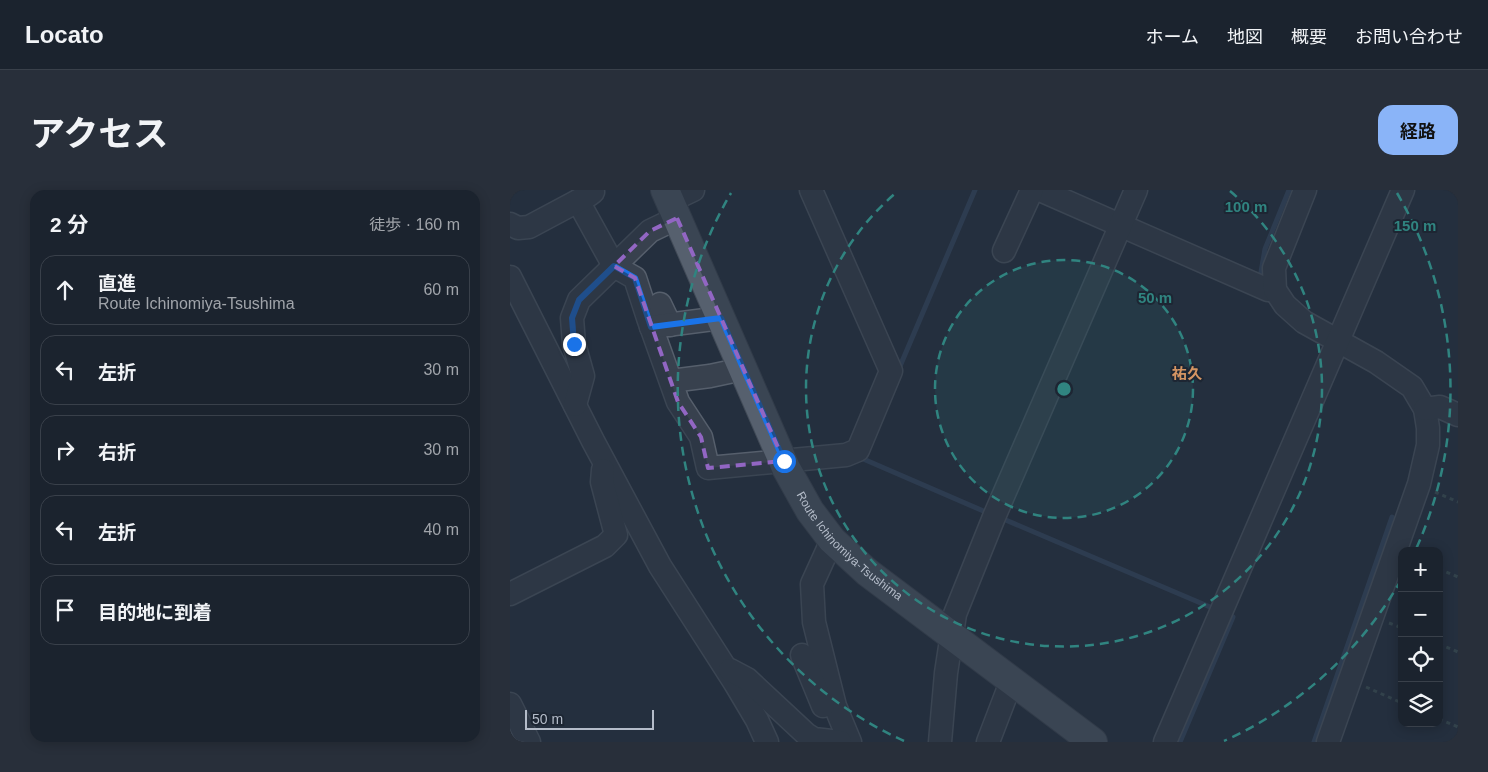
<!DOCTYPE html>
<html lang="ja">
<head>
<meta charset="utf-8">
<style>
	body { margin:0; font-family:Helvetica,"Noto Sans JP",sans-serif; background:#282f3a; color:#f1f3f6 }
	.controls { position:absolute; right:15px; bottom:15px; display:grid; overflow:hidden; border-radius:10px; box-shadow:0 2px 12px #0003 }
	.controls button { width:45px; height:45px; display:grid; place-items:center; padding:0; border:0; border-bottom:1px solid #39404a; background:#1b232e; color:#f1f3f6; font:25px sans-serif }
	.scale { position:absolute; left:15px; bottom:12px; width:129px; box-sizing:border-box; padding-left:5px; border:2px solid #b4bcc9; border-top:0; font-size:14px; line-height:18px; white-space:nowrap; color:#b4bcc9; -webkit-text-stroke:4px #1d2633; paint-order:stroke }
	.stop { position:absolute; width:15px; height:15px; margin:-11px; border:4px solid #1a73e8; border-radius:50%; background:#fff }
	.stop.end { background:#1a73e8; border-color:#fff; box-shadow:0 1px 5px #0008 }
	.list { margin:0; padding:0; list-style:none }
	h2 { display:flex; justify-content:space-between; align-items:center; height:65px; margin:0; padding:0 20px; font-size:21px }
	h2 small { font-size:16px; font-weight:400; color:#a0a4aa }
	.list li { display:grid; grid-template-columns:32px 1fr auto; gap:15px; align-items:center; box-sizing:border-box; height:70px; margin:0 10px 10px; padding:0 10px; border:1px solid #39404a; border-radius:15px }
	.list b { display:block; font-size:19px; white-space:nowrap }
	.list p { margin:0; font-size:16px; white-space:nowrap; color:#a0a4aa }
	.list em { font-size:16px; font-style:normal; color:#a0a4aa }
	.icon { flex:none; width:28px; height:28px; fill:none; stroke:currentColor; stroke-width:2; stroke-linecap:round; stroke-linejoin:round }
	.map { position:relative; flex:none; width:948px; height:552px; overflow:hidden; border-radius:15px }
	header { display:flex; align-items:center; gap:30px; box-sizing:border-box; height:70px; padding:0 25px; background:#1b232e; border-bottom:1px solid #39404a }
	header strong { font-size:24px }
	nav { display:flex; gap:28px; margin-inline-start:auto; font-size:18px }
	.intro { display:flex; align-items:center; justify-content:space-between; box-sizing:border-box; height:120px; padding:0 30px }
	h1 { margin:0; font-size:35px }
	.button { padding:12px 22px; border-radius:15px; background:#8ab4f8; color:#111; font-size:18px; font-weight:700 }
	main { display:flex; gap:30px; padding:0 30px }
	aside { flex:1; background:#1b232e; border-radius:15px; box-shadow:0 2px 12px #0003 }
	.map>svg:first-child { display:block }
</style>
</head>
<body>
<header>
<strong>Locato</strong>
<nav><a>ホーム</a><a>地図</a><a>概要</a><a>お問い合わせ</a></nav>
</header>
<div class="intro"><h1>アクセス</h1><a class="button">経路</a></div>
<main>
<aside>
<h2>2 分<small>徒歩 · 160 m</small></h2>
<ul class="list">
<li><svg class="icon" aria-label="ahead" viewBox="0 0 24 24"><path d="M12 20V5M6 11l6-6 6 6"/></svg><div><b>直進</b><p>Route Ichinomiya-Tsushima</p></div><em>60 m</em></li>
<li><svg class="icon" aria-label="left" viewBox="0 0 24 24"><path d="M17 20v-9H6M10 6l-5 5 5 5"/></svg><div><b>左折</b></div><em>30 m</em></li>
<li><svg class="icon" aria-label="right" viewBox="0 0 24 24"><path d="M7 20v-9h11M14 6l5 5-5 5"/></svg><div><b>右折</b></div><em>30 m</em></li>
<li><svg class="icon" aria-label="left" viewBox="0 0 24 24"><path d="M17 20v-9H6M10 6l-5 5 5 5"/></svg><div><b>左折</b></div><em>40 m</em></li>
<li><svg class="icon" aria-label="arrive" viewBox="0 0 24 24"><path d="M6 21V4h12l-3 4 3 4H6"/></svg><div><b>目的地に到着</b></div></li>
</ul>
</aside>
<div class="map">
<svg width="948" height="552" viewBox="0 0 948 552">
	<rect width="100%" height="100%" fill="#242f3e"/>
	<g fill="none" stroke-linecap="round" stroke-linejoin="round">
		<g stroke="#394c67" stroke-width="5">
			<path d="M 751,82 L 755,59 L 779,0"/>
			<path d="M 388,181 L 465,0"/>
			<path d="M 353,265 L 351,268 L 478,323"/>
			<path d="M 491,328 L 700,417"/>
			<path d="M 670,552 L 723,427 L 719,425"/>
			<path d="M 804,552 L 882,327"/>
		</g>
		<g stroke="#565f6c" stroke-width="25">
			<g id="minor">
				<path d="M 530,0 L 758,100 L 765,100"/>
				<path d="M 795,0 L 764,78 L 765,100 L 775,115 L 794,132 L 866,172 L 902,197 L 915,219 L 918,238 L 918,255 L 909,294 L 818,552"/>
				<path d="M 68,11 L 104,76 L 125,88 L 138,128 L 168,212 L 191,247 L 198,278 L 336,265 L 348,260 L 381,181 L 301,0"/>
				<path d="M 160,11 L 183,0"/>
				<path d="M 0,34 L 8,38 L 19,37 L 79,5 L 83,2 L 82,0"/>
				<path d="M 494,61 L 522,0"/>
				<path d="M 0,87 L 83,251 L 150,376 L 225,493 L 247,530 L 257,552"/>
				<path d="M 150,114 L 160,135"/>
				<path d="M 141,137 L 211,128"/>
				<path d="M 161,191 L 200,186 L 233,179"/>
				<path d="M 65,215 L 73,186 L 64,154 L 62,128 L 69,110 L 140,41 L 167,28"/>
				<path d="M 915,219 L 930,217 L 948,225"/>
				<path d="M 322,350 L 302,394 L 304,432 L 325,516 L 340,552"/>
				<path d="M 0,404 L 95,356 L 106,345 L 92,292 L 93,280"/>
				<path d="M 292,465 L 313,516"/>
				<path d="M 220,480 L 237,489 L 296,544 L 304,549 L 330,552"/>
				<path d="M 0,514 L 19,552"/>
				<path d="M 430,552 L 436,483 L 445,424 L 484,327 L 626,0"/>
				<path d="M 478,552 L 501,492"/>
				<path d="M 655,552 L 893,0"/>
			</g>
		</g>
		<g stroke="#414a57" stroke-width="30">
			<g id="major">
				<path id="s1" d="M 155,0 L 276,278 L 300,321 L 322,350 L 357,382 L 583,552"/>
			</g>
		</g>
		<g stroke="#44595c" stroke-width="3" stroke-dasharray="4 4" stroke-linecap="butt">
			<path d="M 925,302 L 948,312"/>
			<path d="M 929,379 L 948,387"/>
			<path d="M 879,433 L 892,438"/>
			<path d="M 929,454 L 948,462"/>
			<path d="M 856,497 L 892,513"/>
			<path d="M 929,529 L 948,537"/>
		</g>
		<use href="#minor" stroke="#38414e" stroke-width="22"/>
		<use href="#major" stroke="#56606e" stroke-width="28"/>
	</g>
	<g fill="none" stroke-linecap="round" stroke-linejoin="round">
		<path stroke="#1a73e8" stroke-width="6" d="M 64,154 L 62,128 L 69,110 L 104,76 L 125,88 L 141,137 L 211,128 L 274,271"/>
	</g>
	<path d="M0 0H948V552H0ZM 167,28 L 274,271 L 198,278 L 191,247 L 168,212 L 125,88 L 104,76 L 140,41 Z" fill="#242f3e" fill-opacity=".55" fill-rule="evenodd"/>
	<path fill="none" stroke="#9266c3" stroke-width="4" stroke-dasharray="10 6" stroke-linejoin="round" d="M 167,28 L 274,271 L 198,278 L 191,247 L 168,212 L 125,88 L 104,76 L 140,41 Z"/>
	<circle cx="554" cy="199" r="129" fill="#308480" fill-opacity=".12"/>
	<g fill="none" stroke="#308480" stroke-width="2.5" stroke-dasharray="9 6">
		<circle cx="554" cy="199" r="129"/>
		<path d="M720 1A258 258 0 1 1 388 1"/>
		<path d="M891 390A387 387 0 0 1 714 551M394 551A387 387 0 0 1 221 3M887 3A387 387 0 0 1 906 359"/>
	</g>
	<g text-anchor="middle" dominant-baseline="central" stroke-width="4" stroke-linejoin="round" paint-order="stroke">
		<g font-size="12" fill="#b4bcc9" stroke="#1d2633">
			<text stroke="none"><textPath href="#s1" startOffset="405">Route Ichinomiya-Tsushima</textPath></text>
		</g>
		<g font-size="15" font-weight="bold" fill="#d59563" stroke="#1d2633">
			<text x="677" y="183">祐久</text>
		</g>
	</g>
	<circle cx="554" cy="199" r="8" fill="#308480" stroke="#1d2633" stroke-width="2.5"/>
	<g font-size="15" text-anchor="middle" font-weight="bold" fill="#308480" stroke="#1d2633" stroke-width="4" stroke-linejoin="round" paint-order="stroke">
		<text x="736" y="22">100 m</text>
		<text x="905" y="41">150 m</text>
		<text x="645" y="113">50 m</text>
	</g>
</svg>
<div class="controls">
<button>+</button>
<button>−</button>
<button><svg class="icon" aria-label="locate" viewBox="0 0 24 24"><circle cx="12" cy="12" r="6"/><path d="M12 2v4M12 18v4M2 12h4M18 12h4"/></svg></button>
<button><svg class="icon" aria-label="layers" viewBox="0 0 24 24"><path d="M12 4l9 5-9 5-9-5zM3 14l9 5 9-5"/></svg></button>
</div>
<div class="scale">50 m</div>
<div class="stop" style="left:274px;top:271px"></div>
<div class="stop end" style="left:64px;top:154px"></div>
</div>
</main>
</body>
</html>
